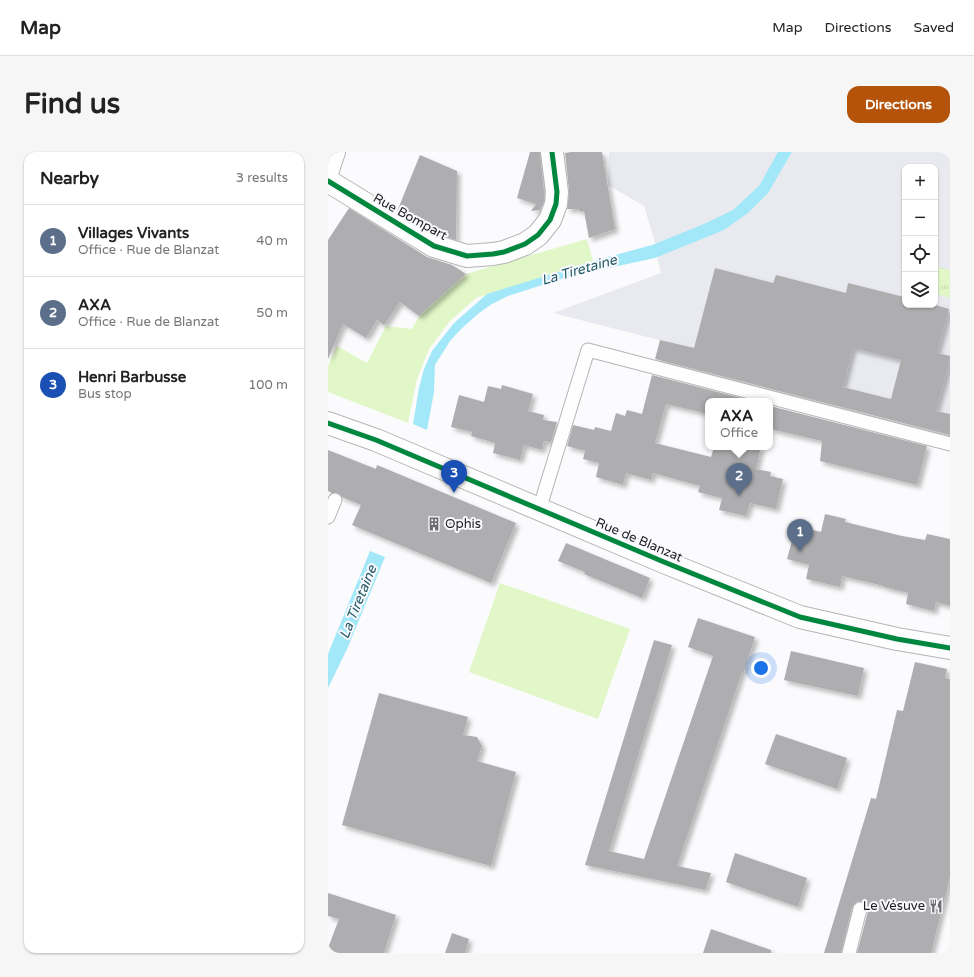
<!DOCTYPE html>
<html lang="en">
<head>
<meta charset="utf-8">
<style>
	body { margin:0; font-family:"Varela Round",sans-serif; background:#f6f6f6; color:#222 }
	.controls { position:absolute; right:12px; top:12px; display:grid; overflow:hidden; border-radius:8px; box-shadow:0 1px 3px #0004 }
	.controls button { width:36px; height:36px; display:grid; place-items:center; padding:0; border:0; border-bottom:1px solid #e0e0e0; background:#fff; color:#222; font:20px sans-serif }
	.you { position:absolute; left:433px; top:516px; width:14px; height:14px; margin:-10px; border:3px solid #fff; border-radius:50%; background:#1a73e8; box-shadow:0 0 0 6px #1a73e833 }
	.badge { display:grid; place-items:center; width:26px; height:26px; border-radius:50%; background:#b45309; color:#fff; font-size:13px; font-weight:700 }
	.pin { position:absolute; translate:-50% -33px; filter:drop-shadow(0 1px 2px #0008) }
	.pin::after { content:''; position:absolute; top:21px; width:14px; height:12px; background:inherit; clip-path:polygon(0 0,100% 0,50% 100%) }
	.popup { position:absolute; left:377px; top:246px; width:68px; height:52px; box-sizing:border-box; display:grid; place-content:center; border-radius:8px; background:#fff; filter:drop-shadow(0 1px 3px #0005); font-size:13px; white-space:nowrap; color:#767676 }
	.popup b { font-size:15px; color:#222 }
	.popup::after { content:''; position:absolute; left:50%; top:100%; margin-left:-8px; border:8px solid transparent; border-top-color:#fff }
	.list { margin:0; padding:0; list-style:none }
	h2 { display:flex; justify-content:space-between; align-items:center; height:52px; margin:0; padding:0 16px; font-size:17px }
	h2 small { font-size:13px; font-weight:400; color:#767676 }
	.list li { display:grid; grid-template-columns:26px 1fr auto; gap:12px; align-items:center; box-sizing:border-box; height:72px; padding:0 16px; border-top:1px solid #e0e0e0 }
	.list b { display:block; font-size:15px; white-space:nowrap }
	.list p { margin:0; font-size:13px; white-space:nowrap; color:#767676 }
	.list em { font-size:13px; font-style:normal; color:#767676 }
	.icon { flex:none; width:22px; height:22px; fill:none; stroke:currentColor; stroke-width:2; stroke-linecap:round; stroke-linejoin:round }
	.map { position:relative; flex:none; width:622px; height:801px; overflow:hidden; border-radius:12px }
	header { display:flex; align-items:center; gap:24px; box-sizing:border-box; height:56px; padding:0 20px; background:#fff; border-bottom:1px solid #e0e0e0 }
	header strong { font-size:19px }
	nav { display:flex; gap:22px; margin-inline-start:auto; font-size:14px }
	.intro { display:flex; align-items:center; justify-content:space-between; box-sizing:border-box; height:96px; padding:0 24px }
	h1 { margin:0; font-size:28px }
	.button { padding:10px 18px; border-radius:12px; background:#b45309; color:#fff; font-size:14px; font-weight:700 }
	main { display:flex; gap:24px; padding:0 24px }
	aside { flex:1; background:#fff; border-radius:12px; box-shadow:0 1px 3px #0004 }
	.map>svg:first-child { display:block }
</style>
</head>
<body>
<header>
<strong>Map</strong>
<nav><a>Map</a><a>Directions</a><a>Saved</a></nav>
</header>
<div class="intro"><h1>Find us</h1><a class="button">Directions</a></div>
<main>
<aside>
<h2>Nearby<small>3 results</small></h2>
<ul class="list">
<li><span class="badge" style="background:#5c6f8a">1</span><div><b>Villages Vivants</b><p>Office · Rue de Blanzat</p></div><em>40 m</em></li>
<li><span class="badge" style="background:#5c6f8a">2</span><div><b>AXA</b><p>Office · Rue de Blanzat</p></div><em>50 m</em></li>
<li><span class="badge" style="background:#1a4fb4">3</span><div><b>Henri Barbusse</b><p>Bus stop</p></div><em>100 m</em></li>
</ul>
</aside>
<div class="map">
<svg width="622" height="801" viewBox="0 0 622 801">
	<defs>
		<pattern id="grass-tufts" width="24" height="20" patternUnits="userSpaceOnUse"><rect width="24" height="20" fill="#e1f7c7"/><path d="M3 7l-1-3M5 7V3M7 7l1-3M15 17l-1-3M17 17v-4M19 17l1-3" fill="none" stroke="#c1d3ab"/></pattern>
		<filter id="shadow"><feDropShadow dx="3.5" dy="3.5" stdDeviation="2" flood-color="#0004"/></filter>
	</defs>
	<rect width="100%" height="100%" fill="#fbfbfd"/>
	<path fill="#e9eaf0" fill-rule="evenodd" d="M 281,0 L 622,0 L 622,262 L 225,161 L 333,121 L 329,106 L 331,104 L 316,54 L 280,33 ZM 577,15 L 607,15 L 607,153 L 577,153 Z"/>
	<path fill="url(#grass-tufts)" d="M 607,114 L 622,118 L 622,146 L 607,142 Z"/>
	<g fill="#e1f7c7">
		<path d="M 259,87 L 265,109 L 148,146 L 122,169 L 101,197 L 89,227 L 80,271 L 0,240 L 0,214 L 9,194 L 39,211 L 58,174 L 84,177 L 91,164 L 138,122 Z"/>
		<path d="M 172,431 L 302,477 L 270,567 L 141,520 Z"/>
	</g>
	<g fill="#a2e8f8">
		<path d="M 450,0 L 464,0 L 440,41 L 420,61 L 396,78 L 327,106 L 239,125 L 180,144 L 164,152 L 151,161 L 133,177 L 122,189 L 107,213 L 106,240 L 99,278 L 85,272 L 91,236 L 96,217 L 104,199 L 126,171 L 159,142 L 265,109 L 324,93 L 376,72 L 405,58 L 431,34 Z"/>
		<path d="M 42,399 L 57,405 L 20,495 L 0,536 L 0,502 Z"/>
	</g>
	<g fill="#aeaeb0" fill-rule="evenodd" filter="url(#shadow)">
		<path d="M 202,0 L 212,0 L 216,40 L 216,49 L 212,58 L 203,59 L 208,52 L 189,46 Z"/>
		<path d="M 243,0 L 274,0 L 287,77 L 261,86 L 256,59 L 252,60 L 251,57 L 239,57 L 241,39 L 237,1 Z"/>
		<path d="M 92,3 L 129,19 L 128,88 L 111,82 L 70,57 Z"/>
		<path d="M 21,56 L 99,105 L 124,113 L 138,122 L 91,164 L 72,150 L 56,173 L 49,168 L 38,186 L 15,172 L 0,207 L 0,88 Z"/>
		<path d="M 387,116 L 445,131 L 448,123 L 518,141 L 520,131 L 576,145 L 574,153 L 607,153 L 621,157 L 609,201 L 622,204 L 622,208 L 608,259 L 622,262 L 622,283 L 327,207 L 332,188 L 366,196 ZM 525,196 L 573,208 L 563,247 L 515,235 Z"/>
		<path d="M 324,223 L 425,249 L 380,249 L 380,262 L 338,252 L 327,291 L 383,305 L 386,295 L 433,295 L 428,317 L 443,320 L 442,324 L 455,327 L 448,357 L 422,351 L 418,364 L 391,358 L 394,346 L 370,340 L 372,334 L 325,321 L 323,328 L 298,321 L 295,333 L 268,325 L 271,311 L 255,307 L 257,299 L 239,294 L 245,273 L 266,278 L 267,275 L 283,279 L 288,261 L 297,264 L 299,258 L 314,262 Z"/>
		<path d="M 174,233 L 205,242 L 200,259 L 216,263 L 215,268 L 229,270 L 223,290 L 216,289 L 214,298 L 196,293 L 192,308 L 165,301 L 167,291 L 143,284 L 144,280 L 123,275 L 131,243 L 156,250 L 160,234 L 173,237 Z"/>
		<path d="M 442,254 L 599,294 L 589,333 L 492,309 L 494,289 L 442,277 Z"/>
		<path d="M 0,298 L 48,317 L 49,313 L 188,371 L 163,431 L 24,373 L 33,353 L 14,345 L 10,341 L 4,341 L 0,339 Z"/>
		<path d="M 497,362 L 518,367 L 517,370 L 574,384 L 597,388 L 599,382 L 622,387 L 622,454 L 608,450 L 606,459 L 578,452 L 580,441 L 556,435 L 556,434 L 514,424 L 512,435 L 478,427 L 481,413 L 459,407 L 468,374 L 493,380 Z"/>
		<path d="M 238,391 L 322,426 L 314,446 L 256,422 L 257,420 L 230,409 Z"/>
		<path d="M 370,466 L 427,485 L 416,520 L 414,520 L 349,714 L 383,721 L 377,738 L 257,713 L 326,488 L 344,493 L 281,699 L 316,707 L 385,504 L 360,495 Z"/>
		<path d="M 463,499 L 536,516 L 530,544 L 456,528 Z"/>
		<path d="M 587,510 L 619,517 L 617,526 L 622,527 L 622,725 L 603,801 L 529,801 L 540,759 L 538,752 L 534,749 L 529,749 L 524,755 L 513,801 L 496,801 L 543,646 L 548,647 L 569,558 L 575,559 Z"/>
		<path d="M 51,541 L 140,565 L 135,583 L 149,585 L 154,594 L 149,609 L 188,620 L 163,714 L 14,673 Z"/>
		<path d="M 448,582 L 519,606 L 509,637 L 437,612 Z"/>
		<path d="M 407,701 L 479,726 L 470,755 L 398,730 Z"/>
		<path d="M 0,741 L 68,763 L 56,801 L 0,801 L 0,796 L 11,767 L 0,764 Z"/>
		<path d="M 383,777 L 443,798 L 443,801 L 375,801 Z"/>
		<path d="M 124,781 L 141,787 L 137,801 L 117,801 Z"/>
	</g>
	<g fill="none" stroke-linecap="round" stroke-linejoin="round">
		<g stroke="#b5b5b7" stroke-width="15">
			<g id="lane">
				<path d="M 211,358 L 260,198 L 622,292"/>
				<path d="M 0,365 L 7,348"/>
				<path d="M 521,801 L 532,757"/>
			</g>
		</g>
		<g stroke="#b5b5b7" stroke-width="24">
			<path id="street" d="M 0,29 L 106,94 L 139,104 L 165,102 L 176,100 L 197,92 L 210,83 L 222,68 L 228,52 L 229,40 L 224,0"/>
		</g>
		<g stroke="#b5b5b7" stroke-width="24">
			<g id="secondary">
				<path d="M 0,18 L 6,0"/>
				<path d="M 0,271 L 48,288 L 336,410 L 472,465 L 569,487 L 622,496"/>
			</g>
		</g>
		<use href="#lane" stroke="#fefeff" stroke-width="13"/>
		<use href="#street" stroke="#fefeff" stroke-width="22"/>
		<use href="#secondary" stroke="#fefeff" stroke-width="22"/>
		<g stroke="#fafafe" stroke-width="8">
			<g id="cycleway">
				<path d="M 0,29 L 106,94 L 139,104 L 165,102 L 176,100 L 197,92 L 210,83 L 222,68 L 228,52 L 229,40 L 224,0"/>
				<path d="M 0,271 L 48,288 L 336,410 L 472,465 L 569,487 L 622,496"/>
			</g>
		</g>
		<use href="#cycleway" stroke="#00873e" stroke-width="5"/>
	</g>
	<defs>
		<g id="building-bare" transform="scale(1.08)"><path d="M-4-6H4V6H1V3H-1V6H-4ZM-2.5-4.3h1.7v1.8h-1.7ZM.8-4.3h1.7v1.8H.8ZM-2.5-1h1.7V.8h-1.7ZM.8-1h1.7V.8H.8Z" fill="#6c6c6f" stroke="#fafafe" stroke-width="2.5" paint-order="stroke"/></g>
		<g id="restaurant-bare" transform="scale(1.08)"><path d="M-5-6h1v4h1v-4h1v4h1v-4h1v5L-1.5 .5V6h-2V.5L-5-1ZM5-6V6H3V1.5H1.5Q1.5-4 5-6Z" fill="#6c6c6f" stroke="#fafafe" stroke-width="2.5" paint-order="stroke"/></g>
	</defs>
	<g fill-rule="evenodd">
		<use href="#building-bare" x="106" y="372"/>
		<use href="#restaurant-bare" x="608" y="754"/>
	</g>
	<g text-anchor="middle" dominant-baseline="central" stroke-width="4" stroke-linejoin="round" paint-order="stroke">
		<g font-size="13" fill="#1f1f23" stroke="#fafafe">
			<text transform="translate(82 65) rotate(29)">Rue Bompart</text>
			<text transform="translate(311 388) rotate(23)">Rue de Blanzat</text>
		</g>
		<g font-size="13" fill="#1f1f23" stroke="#fafafe" text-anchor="start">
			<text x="117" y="372">Ophis</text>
			<text x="597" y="754" text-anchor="end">Le Vésuve</text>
		</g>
		<g font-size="14" font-style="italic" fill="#235c67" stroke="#fafafe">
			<text transform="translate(251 118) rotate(-16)">La Tiretaine</text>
			<text transform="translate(30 450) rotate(-68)">La Tiretaine</text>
		</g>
	</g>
</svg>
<div class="controls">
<button>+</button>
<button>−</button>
<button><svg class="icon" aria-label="locate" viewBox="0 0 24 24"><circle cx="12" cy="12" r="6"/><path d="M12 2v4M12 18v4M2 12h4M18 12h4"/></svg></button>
<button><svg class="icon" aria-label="layers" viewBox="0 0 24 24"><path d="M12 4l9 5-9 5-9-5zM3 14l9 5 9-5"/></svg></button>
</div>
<div class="you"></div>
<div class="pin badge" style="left:472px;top:400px;background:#5c6f8a">1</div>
<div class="pin badge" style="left:411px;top:344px;background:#5c6f8a">2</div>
<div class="popup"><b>AXA</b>Office</div>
<div class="pin badge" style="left:126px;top:341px;background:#1a4fb4">3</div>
</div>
</main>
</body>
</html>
